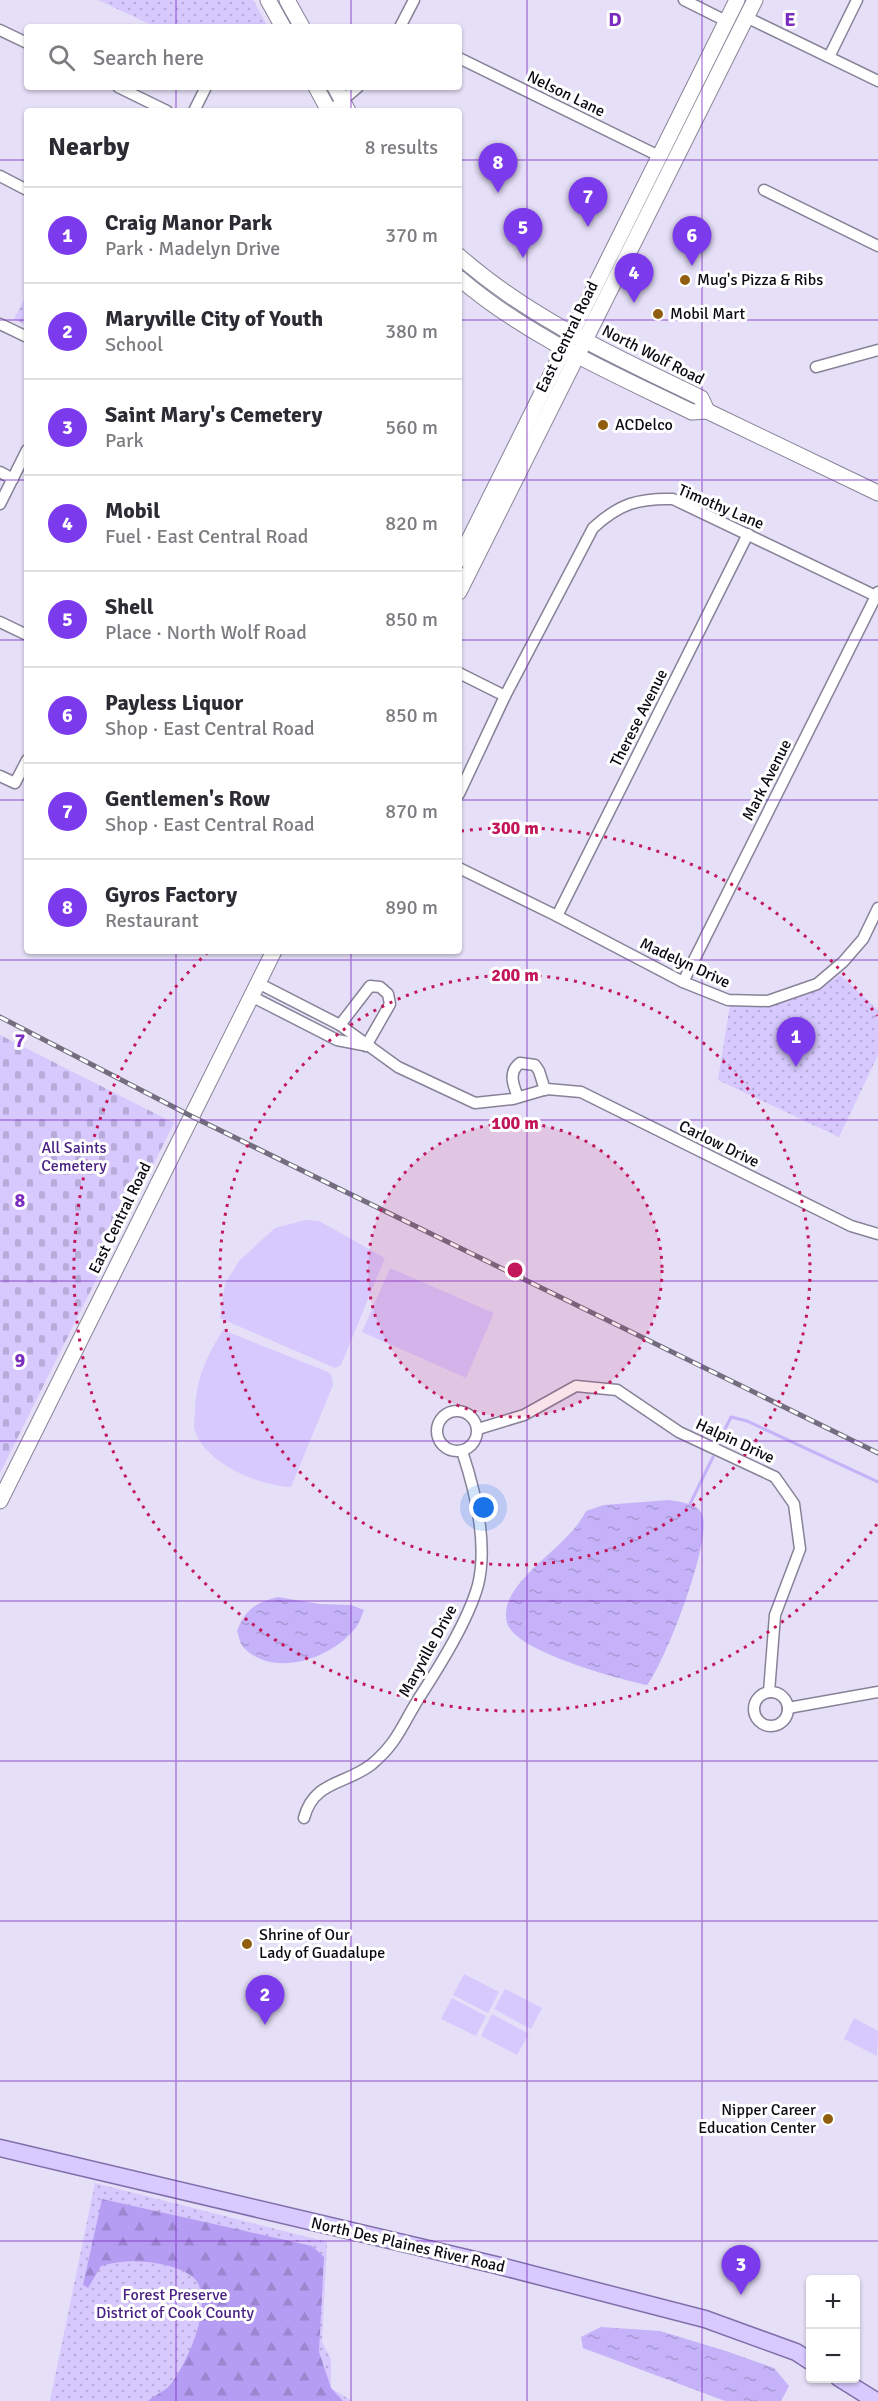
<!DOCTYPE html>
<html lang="en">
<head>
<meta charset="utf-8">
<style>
	body { margin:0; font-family:Signika,sans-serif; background:#f2f2f3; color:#2b2b33 }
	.controls { position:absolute; right:18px; bottom:18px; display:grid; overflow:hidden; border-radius:6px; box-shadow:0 2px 4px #0004 }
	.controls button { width:54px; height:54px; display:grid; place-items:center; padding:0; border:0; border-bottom:2px solid #e1e1e2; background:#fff; color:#2b2b33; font:30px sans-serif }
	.you { position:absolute; left:484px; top:1508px; width:21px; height:21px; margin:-15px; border:4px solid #fff; border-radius:50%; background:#1a73e8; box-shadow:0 0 0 9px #1a73e833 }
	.badge { display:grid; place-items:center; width:39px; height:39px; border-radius:50%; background:#7c3aed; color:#fff; font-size:20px; font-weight:700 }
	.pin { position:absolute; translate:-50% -50px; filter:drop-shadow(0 2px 3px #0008) }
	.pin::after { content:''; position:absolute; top:32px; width:21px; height:18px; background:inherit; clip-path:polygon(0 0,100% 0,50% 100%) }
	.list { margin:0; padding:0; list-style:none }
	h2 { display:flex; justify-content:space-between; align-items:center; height:78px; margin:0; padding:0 24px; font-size:26px }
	h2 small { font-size:20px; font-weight:400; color:#7c7c81 }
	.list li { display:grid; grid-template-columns:39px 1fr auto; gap:18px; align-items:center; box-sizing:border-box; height:96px; padding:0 24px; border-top:2px solid #e1e1e2 }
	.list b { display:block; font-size:22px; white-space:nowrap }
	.list p { margin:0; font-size:20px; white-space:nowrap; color:#7c7c81 }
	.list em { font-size:20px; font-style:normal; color:#7c7c81 }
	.icon { flex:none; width:33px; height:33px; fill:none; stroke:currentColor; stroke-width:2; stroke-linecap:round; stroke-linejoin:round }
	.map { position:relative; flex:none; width:878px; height:2401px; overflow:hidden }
	.search { position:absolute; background:#fff; box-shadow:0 2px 4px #0004; left:24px; top:24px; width:438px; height:66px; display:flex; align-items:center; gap:15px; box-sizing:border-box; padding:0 21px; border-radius:6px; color:#7c7c81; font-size:22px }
	.panel { position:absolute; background:#fff; box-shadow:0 2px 4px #0004; left:24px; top:108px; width:438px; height:846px; border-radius:6px }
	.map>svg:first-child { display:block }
</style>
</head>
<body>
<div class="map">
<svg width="878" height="2401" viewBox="0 0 878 2401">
	<defs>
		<pattern id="grass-dots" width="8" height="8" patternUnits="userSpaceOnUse" patternTransform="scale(1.5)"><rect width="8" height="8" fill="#d7c9fe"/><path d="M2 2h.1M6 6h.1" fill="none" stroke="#b7abd9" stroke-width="1.8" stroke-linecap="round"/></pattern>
		<pattern id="forest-firs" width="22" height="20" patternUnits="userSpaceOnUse" patternTransform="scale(1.5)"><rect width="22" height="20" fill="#b69df4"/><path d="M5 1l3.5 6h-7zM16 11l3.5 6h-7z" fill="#9b86d0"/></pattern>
		<pattern id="cemetery-stones" width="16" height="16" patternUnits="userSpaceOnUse" patternTransform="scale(1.5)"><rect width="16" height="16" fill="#d7c9fe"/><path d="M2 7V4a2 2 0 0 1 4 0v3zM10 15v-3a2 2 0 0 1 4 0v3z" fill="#b7abd9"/></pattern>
		<pattern id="water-ripples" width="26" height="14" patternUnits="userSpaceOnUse" patternTransform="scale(1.5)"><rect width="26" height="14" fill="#c5b2f8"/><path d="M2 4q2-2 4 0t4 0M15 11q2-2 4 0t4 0" fill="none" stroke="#a898d4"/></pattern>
	</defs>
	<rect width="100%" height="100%" fill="#e5dff7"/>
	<g fill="url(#grass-dots)">
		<path d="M 98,0 L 253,0 L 268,27 L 156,27 Z"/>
		<path d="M 27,294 L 27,326 L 14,319 Z"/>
		<path d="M 840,975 L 878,1010 L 878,1055 L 839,1137 L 718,1080 L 730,1005 C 775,1007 803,1000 840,975 Z"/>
		<path d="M 95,2183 L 327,2242 L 322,2342 L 331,2359 L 331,2388 L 352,2401 L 50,2401 Z"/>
	</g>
	<path fill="url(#forest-firs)" d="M 102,2199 L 312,2246 L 324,2257 L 319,2352 L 331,2388 L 343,2401 L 148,2401 C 155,2395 165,2391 170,2385 C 187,2364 216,2301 194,2278 C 185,2270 171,2266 160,2264 C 141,2260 120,2260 101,2266 L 88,2288 L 83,2285 Z"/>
	<path fill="url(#cemetery-stones)" d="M 0,1035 L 174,1123 L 0,1473 Z"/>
	<g fill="#d7c9fe">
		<path d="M 306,1220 L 319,1221 L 385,1258 L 341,1365 L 335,1368 L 220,1318 L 225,1284 L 239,1261 L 275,1228 Z"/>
		<path d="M 390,1268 L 494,1313 L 466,1378 L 362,1332 Z"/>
		<path d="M 223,1330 L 328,1372 L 332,1376 L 333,1385 L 291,1487 C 260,1486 206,1464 195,1431 C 193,1426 195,1418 195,1412 C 196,1378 206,1358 223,1330 Z"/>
		<path d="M 464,1974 L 499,1992 L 488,2013 L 453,1995 Z"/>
		<path d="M 505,1989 L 542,2008 L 531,2029 L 494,2009 Z"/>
		<path d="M 452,1998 L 486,2016 L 476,2036 L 441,2019 Z"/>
		<path d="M 492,2014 L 529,2034 L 517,2055 L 481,2036 Z"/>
		<path d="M 854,2018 L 878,2031 L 877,2056 L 844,2039 Z"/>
	</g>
	<g fill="url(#water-ripples)">
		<path d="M 669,1500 C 680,1502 697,1503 702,1514 C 713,1539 665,1663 647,1685 C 619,1679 516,1652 507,1623 C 502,1604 515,1588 527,1575 C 546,1554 573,1537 586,1511 L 604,1505 Z"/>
		<path d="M 278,1597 L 319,1604 L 351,1605 L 364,1610 C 361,1617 359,1625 353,1631 C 329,1659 274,1678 244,1648 C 240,1644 239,1637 237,1631 C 246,1609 255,1603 278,1597 Z"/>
		<path d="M 601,2327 L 660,2331 L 726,2351 L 774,2368 L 789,2386 L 781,2401 L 725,2401 L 583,2348 L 581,2337 Z"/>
	</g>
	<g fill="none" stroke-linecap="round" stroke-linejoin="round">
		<g stroke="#c5b2f8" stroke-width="3">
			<path d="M 719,1441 L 731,1417 L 747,1421 L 878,1482"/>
			<path d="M 690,1504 L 713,1457"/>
		</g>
		<g stroke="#878297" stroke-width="13">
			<g id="street">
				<path d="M 684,0 L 726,21"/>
				<path d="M 746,17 L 878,81"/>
				<path d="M 400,27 L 414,0"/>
				<path d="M 0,30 L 27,43"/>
				<path d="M 829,57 L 857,0"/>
				<path d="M 459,58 L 659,156"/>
				<path d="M 118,87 L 167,111"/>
				<path d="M 194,111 L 206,87"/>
				<path d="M 324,111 L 336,106 L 358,87"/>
				<path d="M 0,176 L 27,190"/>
				<path d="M 764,190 L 878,246"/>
				<path d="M 0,324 L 27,337"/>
				<path d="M 816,367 L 878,350"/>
				<path d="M 0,472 L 13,479"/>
				<path d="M 0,504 L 27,450"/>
				<path d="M 0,622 L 27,635"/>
				<path d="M 459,673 L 505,696"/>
				<path d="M 0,776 L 15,783 L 27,760"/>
				<path d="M 459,794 L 505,696 L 593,528 C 619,504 638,498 673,499 L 878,597"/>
				<path d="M 459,868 L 557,916 L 683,982 L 728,1000 L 768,1001 L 817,984 L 843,962 L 863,939 L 878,908"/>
				<path d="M 557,916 L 748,534"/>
				<path d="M 683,982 L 878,592"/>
				<path d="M 258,983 L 340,1025 L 398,1067 L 475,1103 L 513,1099 L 547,1089 L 581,1092 L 851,1226 L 878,1234"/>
				<path d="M 251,996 L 337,1040 L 363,1045"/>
				<path d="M 340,1025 L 370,986 L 380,987 L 388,994 L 390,1004 L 366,1046"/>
				<path d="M 518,1097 C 513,1085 508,1072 520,1063 L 535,1065 L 539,1071 L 545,1090"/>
				<circle cx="457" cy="1431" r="20"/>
				<path d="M 478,1429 L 524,1415 L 576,1386 L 617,1390 L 679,1432 L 775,1477 L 794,1504 L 800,1549 L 775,1615 L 769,1692"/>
				<circle cx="771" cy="1709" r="17"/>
				<path d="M 788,1708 L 878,1692"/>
				<path d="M 304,1818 C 314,1780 346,1785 372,1764 C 398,1742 402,1725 419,1698 C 439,1667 468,1621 478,1585 C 488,1544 475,1490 462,1451"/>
			</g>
		</g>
		<g stroke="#878297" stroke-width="17">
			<g id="secondary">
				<path d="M 268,0 L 283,27"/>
				<path d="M 287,0 L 302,27"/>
				<path d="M 316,87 L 329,111"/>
				<path d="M 335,87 L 348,111"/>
				<path d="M 459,256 C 530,319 617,357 701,398 L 707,411"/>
				<path d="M 459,278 C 528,337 612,373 692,412 L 707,411 L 878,493"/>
				<path d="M 459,560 L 737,0"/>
				<path d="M 459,592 L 755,0"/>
				<path d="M 0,1501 L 274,951"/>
			</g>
		</g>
		<g stroke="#806fab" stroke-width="19">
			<g id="primary">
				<path d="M 0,2148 L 496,2265 L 705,2319 L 796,2352 L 810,2361"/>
				<path d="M 839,2378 L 876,2401"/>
			</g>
		</g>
		<use href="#street" stroke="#fff" stroke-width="10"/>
		<use href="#secondary" stroke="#fff" stroke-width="15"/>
		<use href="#primary" stroke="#d8c9fe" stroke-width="16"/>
		<g stroke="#726e7e" stroke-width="5">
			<path id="rail" d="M 0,1017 L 191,1116 L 878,1453"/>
		</g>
		<use href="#rail" stroke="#fff" stroke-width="3" stroke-dasharray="9" stroke-linecap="butt"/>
	</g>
	<path fill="none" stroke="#7b2cbf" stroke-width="1.5" stroke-opacity="0.55" d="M 176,0 L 176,27M 351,0 L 351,27M 527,0 L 527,2401M 702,0 L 702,2401M 176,87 L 176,111M 351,87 L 351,111M 0,160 L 27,160M 459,160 L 878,160M 0,320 L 27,320M 459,320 L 878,320M 0,480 L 27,480M 459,480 L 878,480M 0,640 L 27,640M 459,640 L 878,640M 0,800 L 27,800M 459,800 L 878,800M 176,951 L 176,2401M 351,951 L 351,2401M 0,960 L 878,960M 0,1120 L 878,1120M 0,1281 L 878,1281M 0,1441 L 878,1441M 0,1601 L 878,1601M 0,1761 L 878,1761M 0,1921 L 878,1921M 0,2081 L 878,2081M 0,2241 L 878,2241"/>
	<circle cx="515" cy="1270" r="147" fill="#c2185b" fill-opacity=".12"/>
	<g fill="none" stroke="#c2185b" stroke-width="3" stroke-dasharray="3 6">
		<circle cx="515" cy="1270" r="147"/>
		<circle cx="515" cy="1270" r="295"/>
		<path d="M877 1524A442 442 0 1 1 208 952M461 831A442 442 0 0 1 877 1016"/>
	</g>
	<g fill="#915e10" stroke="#fff" stroke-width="2">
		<circle cx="685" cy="280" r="6"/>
		<circle cx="658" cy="314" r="6"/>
		<circle cx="603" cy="425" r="6"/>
		<circle cx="247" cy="1944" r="6"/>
		<circle cx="828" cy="2119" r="6"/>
	</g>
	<g text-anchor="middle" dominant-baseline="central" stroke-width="6" stroke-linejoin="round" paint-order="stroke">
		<g font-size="16" fill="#0c0a12" stroke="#fff">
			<text transform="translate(566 94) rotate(26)">Nelson Lane</text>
			<text transform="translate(567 337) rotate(-64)">East Central Road</text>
			<text transform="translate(653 355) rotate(27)">North Wolf Road</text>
			<text transform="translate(721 507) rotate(23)">Timothy Lane</text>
			<text transform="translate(639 718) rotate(-63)">Therese Avenue</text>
			<text transform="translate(767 780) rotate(-63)">Mark Avenue</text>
			<text transform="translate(685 963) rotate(25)">Madelyn Drive</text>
			<text transform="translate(719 1144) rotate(26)">Carlow Drive</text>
			<text transform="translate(120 1218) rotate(-64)">East Central Road</text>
			<text transform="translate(735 1441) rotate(25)">Halpin Drive</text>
			<text transform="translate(428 1651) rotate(-61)">Maryville Drive</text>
			<text transform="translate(408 2245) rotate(13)">North Des Plaines River Road</text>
		</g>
		<g font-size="16" fill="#0c0a12" stroke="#fff" text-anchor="start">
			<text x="697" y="280">Mug's Pizza &amp; Ribs</text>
			<text x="670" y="314">Mobil Mart</text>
			<text x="615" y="425">ACDelco</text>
			<text x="259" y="1935">Shrine of Our<tspan x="259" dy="18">Lady of Guadalupe</tspan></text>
			<text x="816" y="2110" text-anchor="end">Nipper Career<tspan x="816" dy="18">Education Center</tspan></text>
		</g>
		<g font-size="16" fill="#492184" stroke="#fff">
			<text x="74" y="1148">All Saints<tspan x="74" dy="18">Cemetery</tspan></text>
			<text x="175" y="2295">Forest Preserve<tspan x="175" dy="18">District of Cook County</tspan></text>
		</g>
	</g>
	<g font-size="20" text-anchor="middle" font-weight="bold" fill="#7b2cbf" stroke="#fff" stroke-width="6" stroke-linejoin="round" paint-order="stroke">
		<text x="615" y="26">D</text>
		<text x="790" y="26">E</text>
		<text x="20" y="1047">7</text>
		<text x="20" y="1207">8</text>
		<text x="20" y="1367">9</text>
	</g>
	<circle cx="515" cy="1270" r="9" fill="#c2185b" stroke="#fff" stroke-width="3"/>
	<g font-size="18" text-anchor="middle" font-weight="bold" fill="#c2185b" stroke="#fff" stroke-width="6" stroke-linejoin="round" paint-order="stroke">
		<text x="515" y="834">300 m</text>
		<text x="515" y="981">200 m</text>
		<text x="515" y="1129">100 m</text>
	</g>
</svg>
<div class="controls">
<button>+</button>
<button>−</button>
</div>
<div class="you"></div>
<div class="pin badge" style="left:796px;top:1067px">1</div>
<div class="pin badge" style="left:265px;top:2025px">2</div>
<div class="pin badge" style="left:741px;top:2295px">3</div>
<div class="pin badge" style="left:634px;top:303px">4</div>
<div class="pin badge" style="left:523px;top:258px">5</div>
<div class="pin badge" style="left:692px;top:266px">6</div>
<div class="pin badge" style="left:588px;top:227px">7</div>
<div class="pin badge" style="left:498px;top:193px">8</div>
<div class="search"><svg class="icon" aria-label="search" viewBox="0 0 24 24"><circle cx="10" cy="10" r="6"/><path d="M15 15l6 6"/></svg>Search here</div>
<section class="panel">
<h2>Nearby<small>8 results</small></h2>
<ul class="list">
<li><span class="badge">1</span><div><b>Craig Manor Park</b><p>Park · Madelyn Drive</p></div><em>370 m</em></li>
<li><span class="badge">2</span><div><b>Maryville City of Youth</b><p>School</p></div><em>380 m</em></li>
<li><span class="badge">3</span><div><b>Saint Mary's Cemetery</b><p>Park</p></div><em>560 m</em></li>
<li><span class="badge">4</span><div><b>Mobil</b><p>Fuel · East Central Road</p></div><em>820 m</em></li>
<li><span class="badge">5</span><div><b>Shell</b><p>Place · North Wolf Road</p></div><em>850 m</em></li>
<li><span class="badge">6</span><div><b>Payless Liquor</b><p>Shop · East Central Road</p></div><em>850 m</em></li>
<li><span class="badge">7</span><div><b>Gentlemen's Row</b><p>Shop · East Central Road</p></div><em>870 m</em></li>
<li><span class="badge">8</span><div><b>Gyros Factory</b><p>Restaurant</p></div><em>890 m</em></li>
</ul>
</section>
</div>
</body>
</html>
